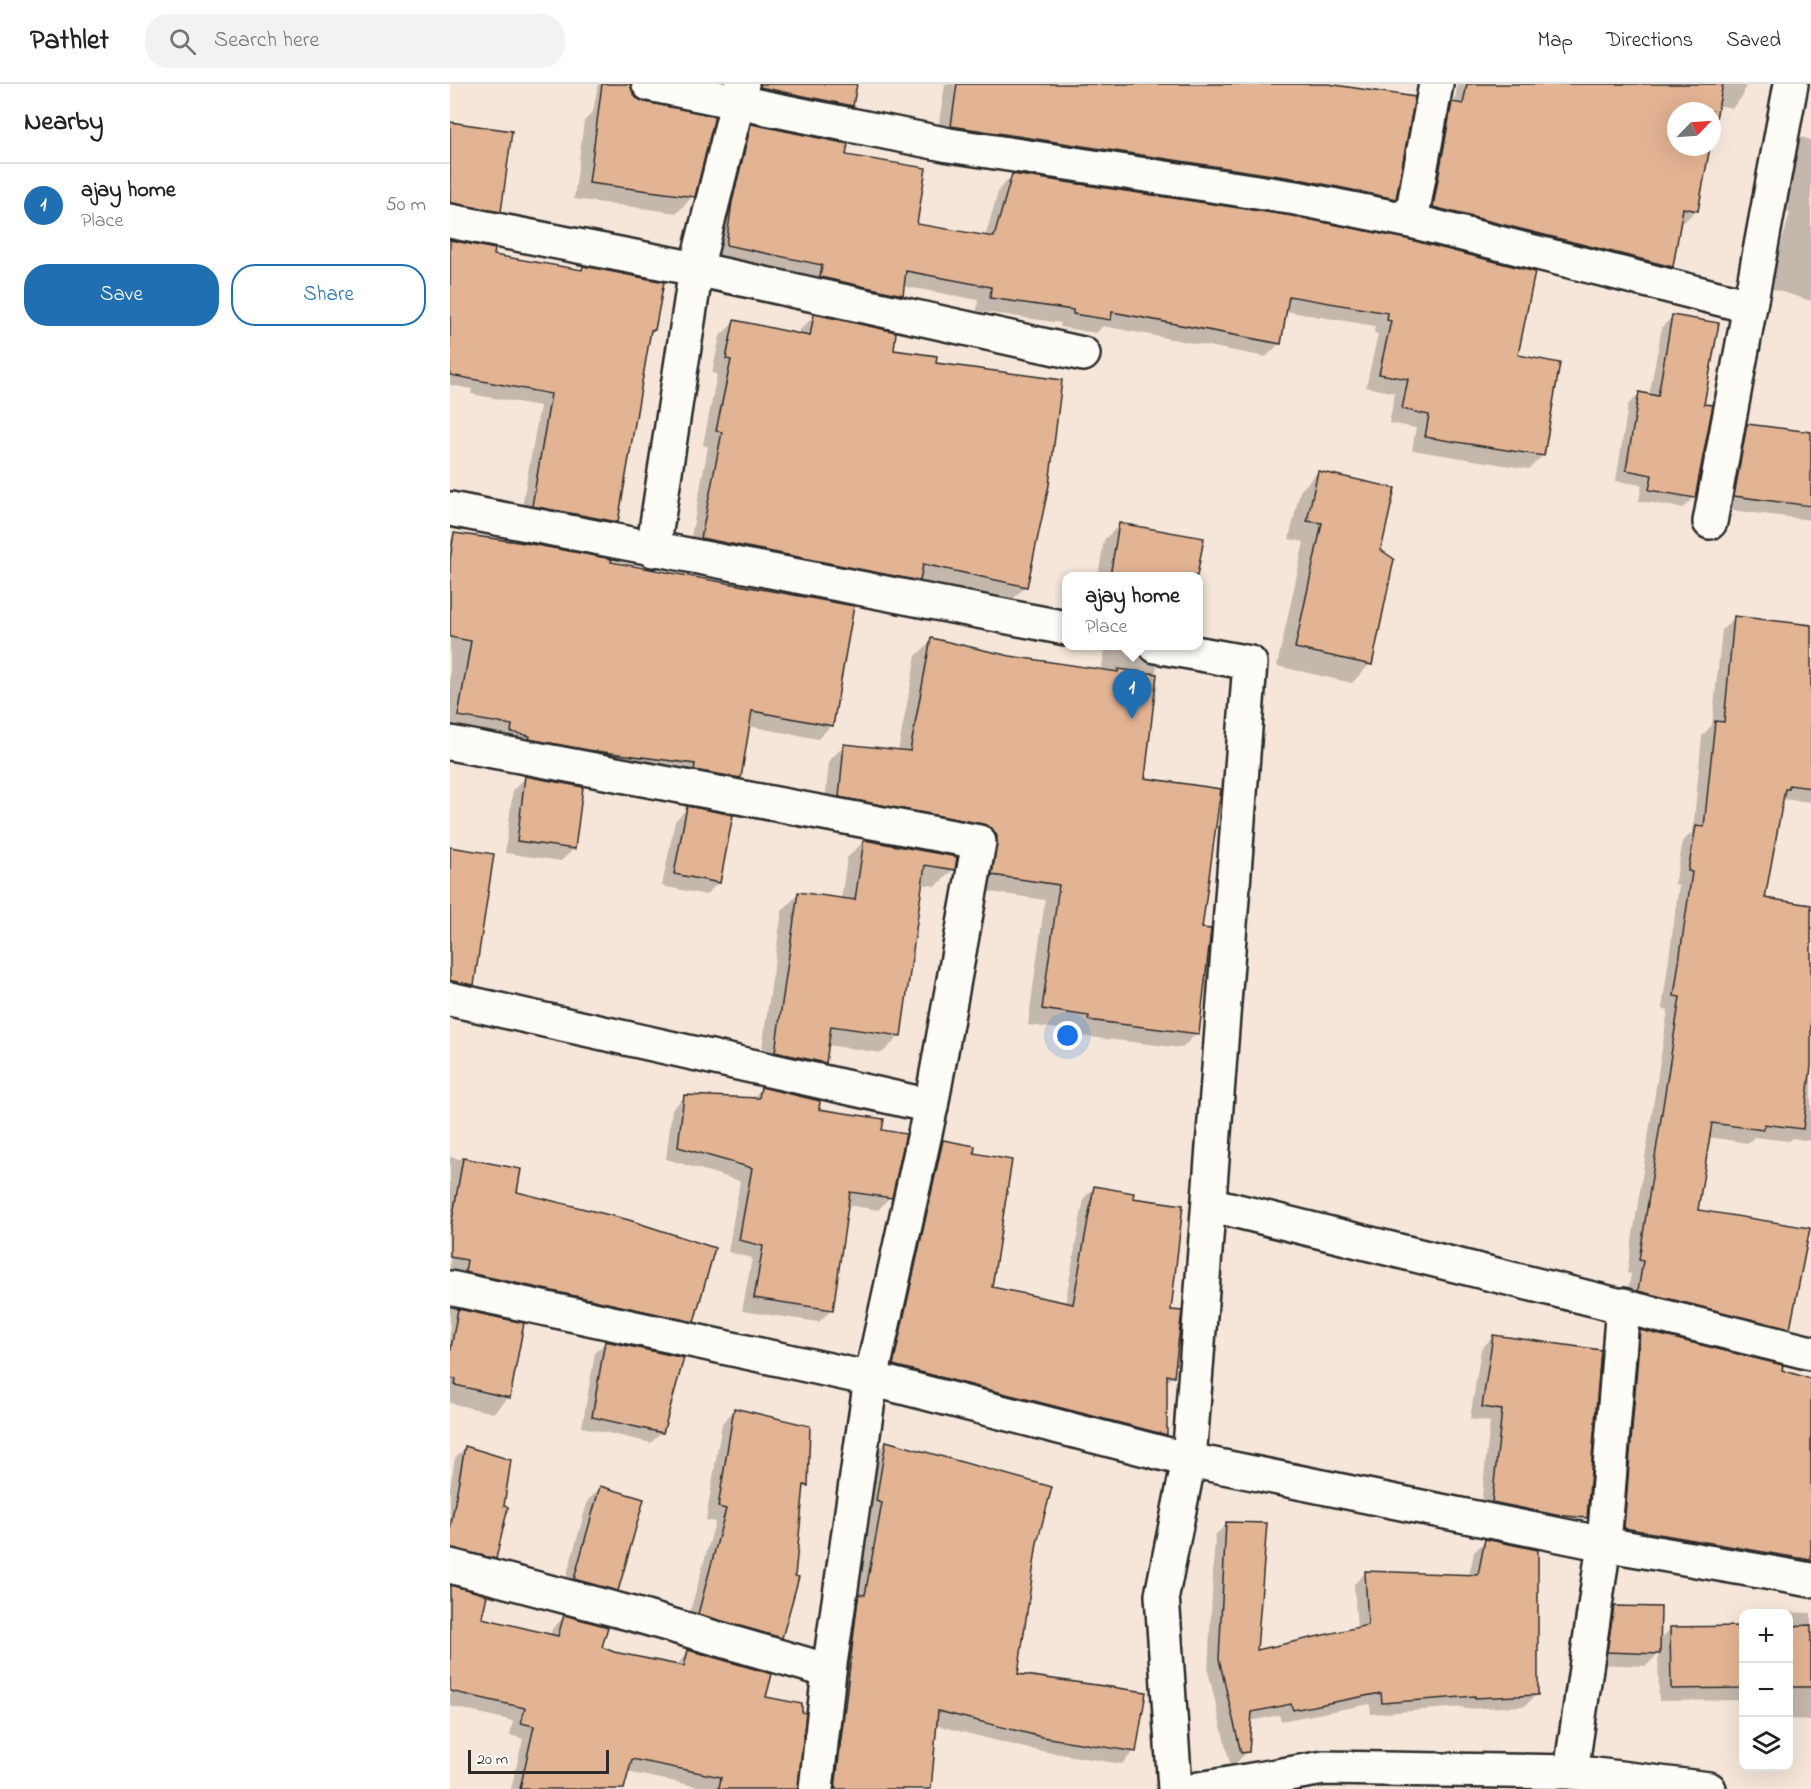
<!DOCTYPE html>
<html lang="en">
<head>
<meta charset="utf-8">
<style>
	body { margin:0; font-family:"Indie Flower",sans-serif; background:#f2f2f2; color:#222 }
	.controls { position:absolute; right:18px; bottom:18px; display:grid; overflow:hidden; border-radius:12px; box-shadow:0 6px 24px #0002 }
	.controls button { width:54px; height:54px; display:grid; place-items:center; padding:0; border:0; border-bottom:2px solid #e0e0e0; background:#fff; color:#222; font:30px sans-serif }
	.compass { position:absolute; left:1217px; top:18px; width:54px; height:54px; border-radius:50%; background:#fff; box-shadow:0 6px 24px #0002; rotate:65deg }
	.scale { position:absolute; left:18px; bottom:15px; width:141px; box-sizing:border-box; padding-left:6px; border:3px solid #2b2b2b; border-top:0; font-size:16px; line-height:21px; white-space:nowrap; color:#2b2b2b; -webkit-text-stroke:4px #fdfcf7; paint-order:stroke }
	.you { position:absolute; left:618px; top:952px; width:21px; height:21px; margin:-15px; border:4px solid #fff; border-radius:50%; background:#1a73e8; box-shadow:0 0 0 9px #1a73e833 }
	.badge { display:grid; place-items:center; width:39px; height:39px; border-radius:50%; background:#1f6fb2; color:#fff; font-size:20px; font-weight:700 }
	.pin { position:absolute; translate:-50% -50px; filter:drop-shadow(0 2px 3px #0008) }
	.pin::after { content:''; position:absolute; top:32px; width:21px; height:18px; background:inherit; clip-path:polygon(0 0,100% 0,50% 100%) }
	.popup { position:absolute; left:612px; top:488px; width:141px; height:78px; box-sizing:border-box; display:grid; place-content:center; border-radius:12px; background:#fff; filter:drop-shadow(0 2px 4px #0005); font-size:20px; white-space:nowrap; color:#767676 }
	.popup b { font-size:22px; color:#222 }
	.popup::after { content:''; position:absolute; left:50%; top:100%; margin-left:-12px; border:12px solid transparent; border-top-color:#fff }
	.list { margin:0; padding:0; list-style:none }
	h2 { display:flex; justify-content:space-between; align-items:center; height:78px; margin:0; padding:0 24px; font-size:26px }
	h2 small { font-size:20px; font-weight:400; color:#767676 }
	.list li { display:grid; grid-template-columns:39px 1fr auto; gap:18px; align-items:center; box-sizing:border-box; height:84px; padding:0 24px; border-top:2px solid #e0e0e0 }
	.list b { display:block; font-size:22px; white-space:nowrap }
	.list p { margin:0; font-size:20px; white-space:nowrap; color:#767676 }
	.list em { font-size:20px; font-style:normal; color:#767676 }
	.actions { display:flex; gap:12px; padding:18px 24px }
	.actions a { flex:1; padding:14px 0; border:2px solid #1f6fb2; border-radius:24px; text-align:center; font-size:21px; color:#1f6fb2 }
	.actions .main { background:#1f6fb2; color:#fff }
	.icon { flex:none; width:33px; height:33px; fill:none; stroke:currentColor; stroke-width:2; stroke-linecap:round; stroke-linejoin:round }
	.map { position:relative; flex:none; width:1361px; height:1705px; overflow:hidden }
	header { display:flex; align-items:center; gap:36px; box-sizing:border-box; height:84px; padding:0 30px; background:#fff; border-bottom:2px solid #e0e0e0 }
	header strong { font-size:28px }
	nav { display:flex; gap:33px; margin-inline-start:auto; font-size:21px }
	.search { width:420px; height:54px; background:#f2f2f2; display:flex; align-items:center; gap:15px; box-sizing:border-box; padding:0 21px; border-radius:24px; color:#767676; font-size:22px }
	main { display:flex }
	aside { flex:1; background:#fff }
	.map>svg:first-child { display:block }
</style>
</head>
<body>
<header>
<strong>Pathlet</strong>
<div class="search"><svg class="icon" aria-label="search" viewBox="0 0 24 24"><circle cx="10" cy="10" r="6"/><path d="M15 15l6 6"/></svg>Search here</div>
<nav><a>Map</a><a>Directions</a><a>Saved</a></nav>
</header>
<main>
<aside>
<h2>Nearby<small></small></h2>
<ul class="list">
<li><span class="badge">1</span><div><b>ajay home</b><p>Place</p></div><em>50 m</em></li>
</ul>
<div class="actions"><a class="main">Save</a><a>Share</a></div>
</aside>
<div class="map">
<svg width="1361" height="1705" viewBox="0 0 1361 1705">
	<rect width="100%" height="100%" fill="#f5e6d9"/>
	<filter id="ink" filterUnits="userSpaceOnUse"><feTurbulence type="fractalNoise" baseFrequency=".0167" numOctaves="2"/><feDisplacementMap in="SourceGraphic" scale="12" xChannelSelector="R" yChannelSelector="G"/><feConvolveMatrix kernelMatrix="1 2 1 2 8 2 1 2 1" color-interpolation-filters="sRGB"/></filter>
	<g filter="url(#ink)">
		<g fill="#0003">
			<path d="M 148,0 L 180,0 L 186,16 L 263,34 L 243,112 L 227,129 L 124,115 L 134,37 L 143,28 Z"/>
			<path d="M 284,0 L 405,0 L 402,22 L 386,38 Z"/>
			<path d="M 495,0 L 871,0 L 945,114 L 929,130 L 486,58 Z"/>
			<path d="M 1008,0 L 1296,0 L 1293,12 L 1282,24 L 1267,21 L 1262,47 L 1262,27 L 1226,27 L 1226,63 L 1259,63 L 1246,126 L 1234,138 L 1229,137 L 1221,183 L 1209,195 L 972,135 L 990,32 L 1004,20 Z"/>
			<path d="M 0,40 L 50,121 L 38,133 L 0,126 Z"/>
			<path d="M 302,42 L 394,72 L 465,142 L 535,153 L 549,105 L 563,91 L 1066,272 L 1093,371 L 1079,385 L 962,366 L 966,344 L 939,339 L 945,309 L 916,303 L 928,250 L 924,249 L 925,242 L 835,227 L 830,259 L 816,273 L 653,242 L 646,249 L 610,243 L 611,239 L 527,227 L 528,216 L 452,202 L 451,210 L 437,224 L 263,175 L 288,55 Z"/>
			<path d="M 1351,53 L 1361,56 L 1361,217 L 1319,204 L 1340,129 L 1327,126 L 1338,66 Z"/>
			<path d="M 0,179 L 129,187 L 133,184 L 204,246 L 199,250 L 167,438 L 154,450 L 70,434 L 90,322 L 21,310 L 22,305 L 0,301 Z"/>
			<path d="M 364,232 L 442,267 L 484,280 L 576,502 L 561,517 L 469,496 L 454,510 L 238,469 L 258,363 L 253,361 L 267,290 L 262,289 L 270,252 L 284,238 L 349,251 L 350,246 Z"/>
			<path d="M 1223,232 L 1252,321 L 1244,413 L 1233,424 L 1189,417 L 1192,401 L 1166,397 L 1178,321 L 1189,310 L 1199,312 L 1212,243 Z"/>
			<path d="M 1298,342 L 1361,350 L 1361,436 L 1272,425 L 1285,354 Z"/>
			<path d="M 868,388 L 930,466 L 920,580 L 902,599 L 827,582 L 854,458 L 839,455 L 850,407 Z"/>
			<path d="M 670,440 L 752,455 L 746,492 L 648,492 L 654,456 Z"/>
			<path d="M 5,451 L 160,479 L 381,641 L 368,655 L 298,642 L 289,694 L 275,707 L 0,646 L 0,456 Z"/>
			<path d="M 1285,533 L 1361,540 L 1361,718 L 1331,715 L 1313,815 L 1361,823 L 1361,1057 L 1342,1054 L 1339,1057 L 1304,1053 L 1298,1059 L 1258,1053 L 1246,1127 L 1339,1244 L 1326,1257 L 1176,1220 L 1181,1190 L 1177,1189 L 1218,926 L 1212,925 L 1229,801 L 1225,800 L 1233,757 L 1243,747 L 1252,652 L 1262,641 L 1272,546 Z"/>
			<path d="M 482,556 L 560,573 L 651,587 L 656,562 L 686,562 L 687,569 L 693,577 L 707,582 L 693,696 L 750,845 L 747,949 L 732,964 L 623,951 L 624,947 L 578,941 L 595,816 L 527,806 L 532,768 L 374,728 L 379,677 L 395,661 L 448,667 L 466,572 Z"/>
			<path d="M 75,694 L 124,765 L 111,777 L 55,769 L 63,706 Z"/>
			<path d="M 238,724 L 269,798 L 256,811 L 212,802 L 225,737 Z"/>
			<path d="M 414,757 L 504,785 L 486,802 L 471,800 L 450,952 L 432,969 L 377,961 L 374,979 L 357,996 L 309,985 L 332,827 L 349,809 L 391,816 L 397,774 Z"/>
			<path d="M 311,1005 L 430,1047 L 440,1113 L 428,1126 L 397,1121 L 381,1226 L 369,1238 L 292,1227 L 302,1174 L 278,1168 L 290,1097 L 216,1075 L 222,1025 L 235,1013 L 302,1015 Z"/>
			<path d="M 493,1058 L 522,1070 L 540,1204 L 615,1220 L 634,1114 L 644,1104 L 720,1227 L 723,1292 L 715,1300 L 715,1350 L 705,1361 L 434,1292 L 483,1069 Z"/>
			<path d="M 0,1073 L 69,1086 L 65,1109 L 243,1237 L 227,1252 L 0,1203 Z"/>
			<path d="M 0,1223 L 72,1240 L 59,1313 L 43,1329 L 0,1319 Z"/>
			<path d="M 1190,1248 L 1361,1297 L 1361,1494 L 1162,1457 L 1178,1260 Z"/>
			<path d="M 1044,1252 L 1136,1433 L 1123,1445 L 1030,1430 L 1040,1338 L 1020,1335 L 1031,1265 Z"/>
			<path d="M 156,1258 L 211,1348 L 201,1359 L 132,1343 L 145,1269 Z"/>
			<path d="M 285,1326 L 357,1401 L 352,1406 L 331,1553 L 318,1566 L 236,1542 L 265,1438 L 256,1436 L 272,1339 Z"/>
			<path d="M 437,1359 L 585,1458 L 566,1591 L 684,1667 L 672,1680 L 579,1665 L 485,1641 L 480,1705 L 375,1705 L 421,1431 L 414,1430 L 424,1371 Z"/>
			<path d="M 15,1364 L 52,1423 L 44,1474 L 35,1484 L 0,1476 L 0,1403 L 5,1374 Z"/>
			<path d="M 151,1404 L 167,1506 L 154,1519 L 112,1508 L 138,1416 Z"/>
			<path d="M 777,1440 L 806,1568 L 907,1545 L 904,1500 L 916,1488 L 1019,1492 L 1024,1468 L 1035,1457 L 1086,1611 L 1075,1622 L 1014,1625 L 1013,1623 L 921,1630 L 920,1620 L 831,1637 L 829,1631 L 800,1637 L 798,1667 L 786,1679 L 780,1680 L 758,1587 L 765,1451 Z"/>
			<path d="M 0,1501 L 30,1535 L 100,1552 L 102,1545 L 114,1533 L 150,1564 L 226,1582 L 239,1567 L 314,1615 L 346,1705 L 260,1705 L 177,1688 L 172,1705 L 61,1705 L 73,1655 L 60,1651 L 63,1637 L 0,1622 Z"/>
			<path d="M 1165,1524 L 1209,1557 L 1221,1544 L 1294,1544 L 1294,1616 L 1209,1617 L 1208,1570 L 1196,1582 L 1146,1580 L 1152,1536 Z"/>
			<path d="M 1316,1528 L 1361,1529 L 1361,1636 L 1338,1635 L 1338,1530 L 1315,1530 Z"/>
		</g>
		<g fill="#e3b494" stroke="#2b2b2b" stroke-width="1.5">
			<path d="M 152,0 L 181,0 L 186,14 L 195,18 L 265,32 L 245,113 L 139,99 Z"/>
			<path d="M 310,0 L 407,0 L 403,22 L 310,3 Z"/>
			<path d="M 507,0 L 878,0 L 965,13 L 946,115 L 849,95 L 501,42 Z"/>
			<path d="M 1017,0 L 1273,0 L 1262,54 L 1262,27 L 1226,27 L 1226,63 L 1260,63 L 1248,127 L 1233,124 L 1223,183 L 983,123 L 1002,18 L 1013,20 Z"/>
			<path d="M 0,38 L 62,47 L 51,128 L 0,119 Z"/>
			<path d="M 301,40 L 398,60 L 396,71 L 476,84 L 467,140 L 544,153 L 562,90 L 843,132 L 957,155 L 1085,188 L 1068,271 L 1110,279 L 1094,372 L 975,353 L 979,331 L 952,325 L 958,295 L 929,290 L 941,237 L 937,236 L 938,229 L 839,212 L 831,260 L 662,228 L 661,236 L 623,230 L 623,226 L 540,214 L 541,203 L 456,187 L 453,211 L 370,193 L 372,181 L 276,161 L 282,118 Z"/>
			<path d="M 0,156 L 45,165 L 44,171 L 132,186 L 133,182 L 214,198 L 205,246 L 201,246 L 168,438 L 82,422 L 101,310 L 0,291 Z"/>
			<path d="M 364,230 L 446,248 L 444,266 L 487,272 L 486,279 L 612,296 L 599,401 L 577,503 L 473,480 L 470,497 L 251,454 L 272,348 L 266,347 L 281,276 L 276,275 L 284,236 L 360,252 Z"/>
			<path d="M 1222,231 L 1269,239 L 1254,320 L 1263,321 L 1245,414 L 1199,406 L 1202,391 L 1176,386 L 1189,308 L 1208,312 Z"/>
			<path d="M 1297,340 L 1361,348 L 1361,422 L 1284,412 Z"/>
			<path d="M 868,387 L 945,404 L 931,466 L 944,475 L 922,581 L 845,564 L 872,439 L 857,437 Z"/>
			<path d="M 669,439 L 754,454 L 747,492 L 660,492 Z"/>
			<path d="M 4,449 L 75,459 L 162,475 L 161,478 L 404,522 L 383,642 L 302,627 L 291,694 L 244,686 L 245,680 L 138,666 L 79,655 L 80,652 L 61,648 L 62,641 L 8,632 L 21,557 L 0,553 L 0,476 Z"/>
			<path d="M 1284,532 L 1361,541 L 1361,704 L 1339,701 L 1339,705 L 1335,705 L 1315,814 L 1361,821 L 1361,982 L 1353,1045 L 1314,1040 L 1313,1046 L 1262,1039 L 1248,1126 L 1360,1144 L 1340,1245 L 1188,1207 L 1193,1177 L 1189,1176 L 1230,913 L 1224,912 L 1242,788 L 1238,787 L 1246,742 L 1254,743 L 1265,637 L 1274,638 Z"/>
			<path d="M 481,554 L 560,572 L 668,588 L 668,585 L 707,590 L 695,694 L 771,705 L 752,844 L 761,845 L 749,950 L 638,936 L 639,932 L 592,925 L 609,801 L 542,791 L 547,752 L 542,744 L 533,740 L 389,713 L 394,660 L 460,667 Z"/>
			<path d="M 75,692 L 133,703 L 125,765 L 67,757 Z"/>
			<path d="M 237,722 L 283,731 L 270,799 L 224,790 Z"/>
			<path d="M 414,756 L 507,773 L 505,786 L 475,781 L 451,952 L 381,942 L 376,979 L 325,968 L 348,808 L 405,816 Z"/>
			<path d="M 0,763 L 44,770 L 24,901 L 0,897 Z"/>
			<path d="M 311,1003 L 370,1017 L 369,1025 L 434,1035 L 432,1046 L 456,1050 L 442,1114 L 400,1108 L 383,1226 L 304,1214 L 313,1162 L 289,1156 L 302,1084 L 228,1063 L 234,1011 L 309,1014 Z"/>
			<path d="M 493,1056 L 525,1062 L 524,1069 L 562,1076 L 542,1203 L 623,1220 L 644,1102 L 684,1109 L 683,1114 L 733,1121 L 721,1226 L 732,1227 L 724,1293 L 717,1291 L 717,1351 L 443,1281 Z"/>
			<path d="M 13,1074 L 71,1085 L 67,1108 L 179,1136 L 265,1164 L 244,1238 L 15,1188 L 17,1176 L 0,1173 L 0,1148 Z"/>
			<path d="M 8,1225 L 74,1239 L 60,1314 L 5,1301 L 6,1295 L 0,1294 L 0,1270 Z"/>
			<path d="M 1190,1246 L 1333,1281 L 1332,1286 L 1361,1295 L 1361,1476 L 1174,1444 Z"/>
			<path d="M 1043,1251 L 1151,1266 L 1137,1434 L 1106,1431 L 1042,1418 L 1052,1326 L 1032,1323 Z"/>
			<path d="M 155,1257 L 234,1274 L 213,1349 L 142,1333 Z"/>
			<path d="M 284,1324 L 360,1342 L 358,1402 L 354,1401 L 345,1492 L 349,1493 L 332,1554 L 248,1530 L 276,1425 L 268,1423 Z"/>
			<path d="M 436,1357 L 602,1403 L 587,1459 L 568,1590 L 696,1608 L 686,1668 L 592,1653 L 488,1627 L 481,1705 L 385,1705 L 407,1523 L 409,1510 L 415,1511 L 432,1419 L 426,1417 Z"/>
			<path d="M 15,1362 L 61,1376 L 54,1422 L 58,1423 L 46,1475 L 0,1464 L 0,1446 Z"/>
			<path d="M 150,1402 L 194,1415 L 168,1507 L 124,1495 Z"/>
			<path d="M 776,1438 L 817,1439 L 807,1566 L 918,1541 L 915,1487 L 1028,1491 L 1035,1455 L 1088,1466 L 1088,1611 L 1025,1614 L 1025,1612 L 932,1619 L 931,1609 L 843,1626 L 841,1620 L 802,1628 L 799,1668 L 791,1669 L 769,1575 Z"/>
			<path d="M 0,1501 L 37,1511 L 32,1534 L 108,1552 L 114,1531 L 158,1543 L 152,1563 L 164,1568 L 234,1582 L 238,1566 L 322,1590 L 316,1613 L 352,1620 L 352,1628 L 356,1629 L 348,1705 L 269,1705 L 271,1693 L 182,1675 L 174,1705 L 70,1705 L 84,1642 L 71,1639 L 75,1624 L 0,1607 Z"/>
			<path d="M 1164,1522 L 1211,1523 L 1210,1570 L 1157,1568 Z"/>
			<path d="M 1361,1541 L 1361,1603 L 1338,1603 L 1338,1542 Z"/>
			<path d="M 1293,1542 L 1293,1604 L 1221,1605 L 1220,1543 Z"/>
		</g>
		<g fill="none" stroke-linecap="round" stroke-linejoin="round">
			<g stroke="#2b2b2b" stroke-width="38">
				<g id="minor">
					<path d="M 199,0 L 499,61 L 846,114 L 961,137 L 1299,222"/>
					<path d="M 0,137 L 246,185 L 633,270"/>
					<path d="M 961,137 L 986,0"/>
					<path d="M 0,425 L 616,544"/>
					<path d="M 1260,438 L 1341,0"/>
					<path d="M 203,466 L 246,185 L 292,0"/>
					<path d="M 706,562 L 800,579 L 739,1376 L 712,1511 L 725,1705"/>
					<path d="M 0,659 L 529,758 L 481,1022 L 421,1295 L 379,1587 L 366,1705"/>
					<path d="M 0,915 L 481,1022"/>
					<path d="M 759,1120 L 1361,1269"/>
					<path d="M 0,1204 L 421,1295 L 739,1376 L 1154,1460 L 1361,1496"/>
					<path d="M 0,1482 L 179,1529 L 379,1587"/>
					<path d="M 1121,1688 L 1154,1460 L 1173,1221"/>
				</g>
			</g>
			<g stroke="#2b2b2b" stroke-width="38">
				<path id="major" d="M 749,1705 L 874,1684 L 1121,1688 L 1259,1705"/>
			</g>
			<use href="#minor" stroke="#fdfcf7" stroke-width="33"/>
			<use href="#major" stroke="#fdfcf7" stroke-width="33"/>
		</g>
	</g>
</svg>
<div class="controls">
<button>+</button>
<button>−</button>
<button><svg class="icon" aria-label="layers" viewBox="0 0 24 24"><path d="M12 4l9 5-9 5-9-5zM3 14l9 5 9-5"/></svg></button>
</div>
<svg class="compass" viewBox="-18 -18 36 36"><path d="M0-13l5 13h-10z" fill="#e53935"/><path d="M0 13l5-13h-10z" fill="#767676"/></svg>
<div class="scale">20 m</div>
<div class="you"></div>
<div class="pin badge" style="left:682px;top:635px">1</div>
<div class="popup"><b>ajay home</b>Place</div>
</div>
</main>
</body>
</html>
